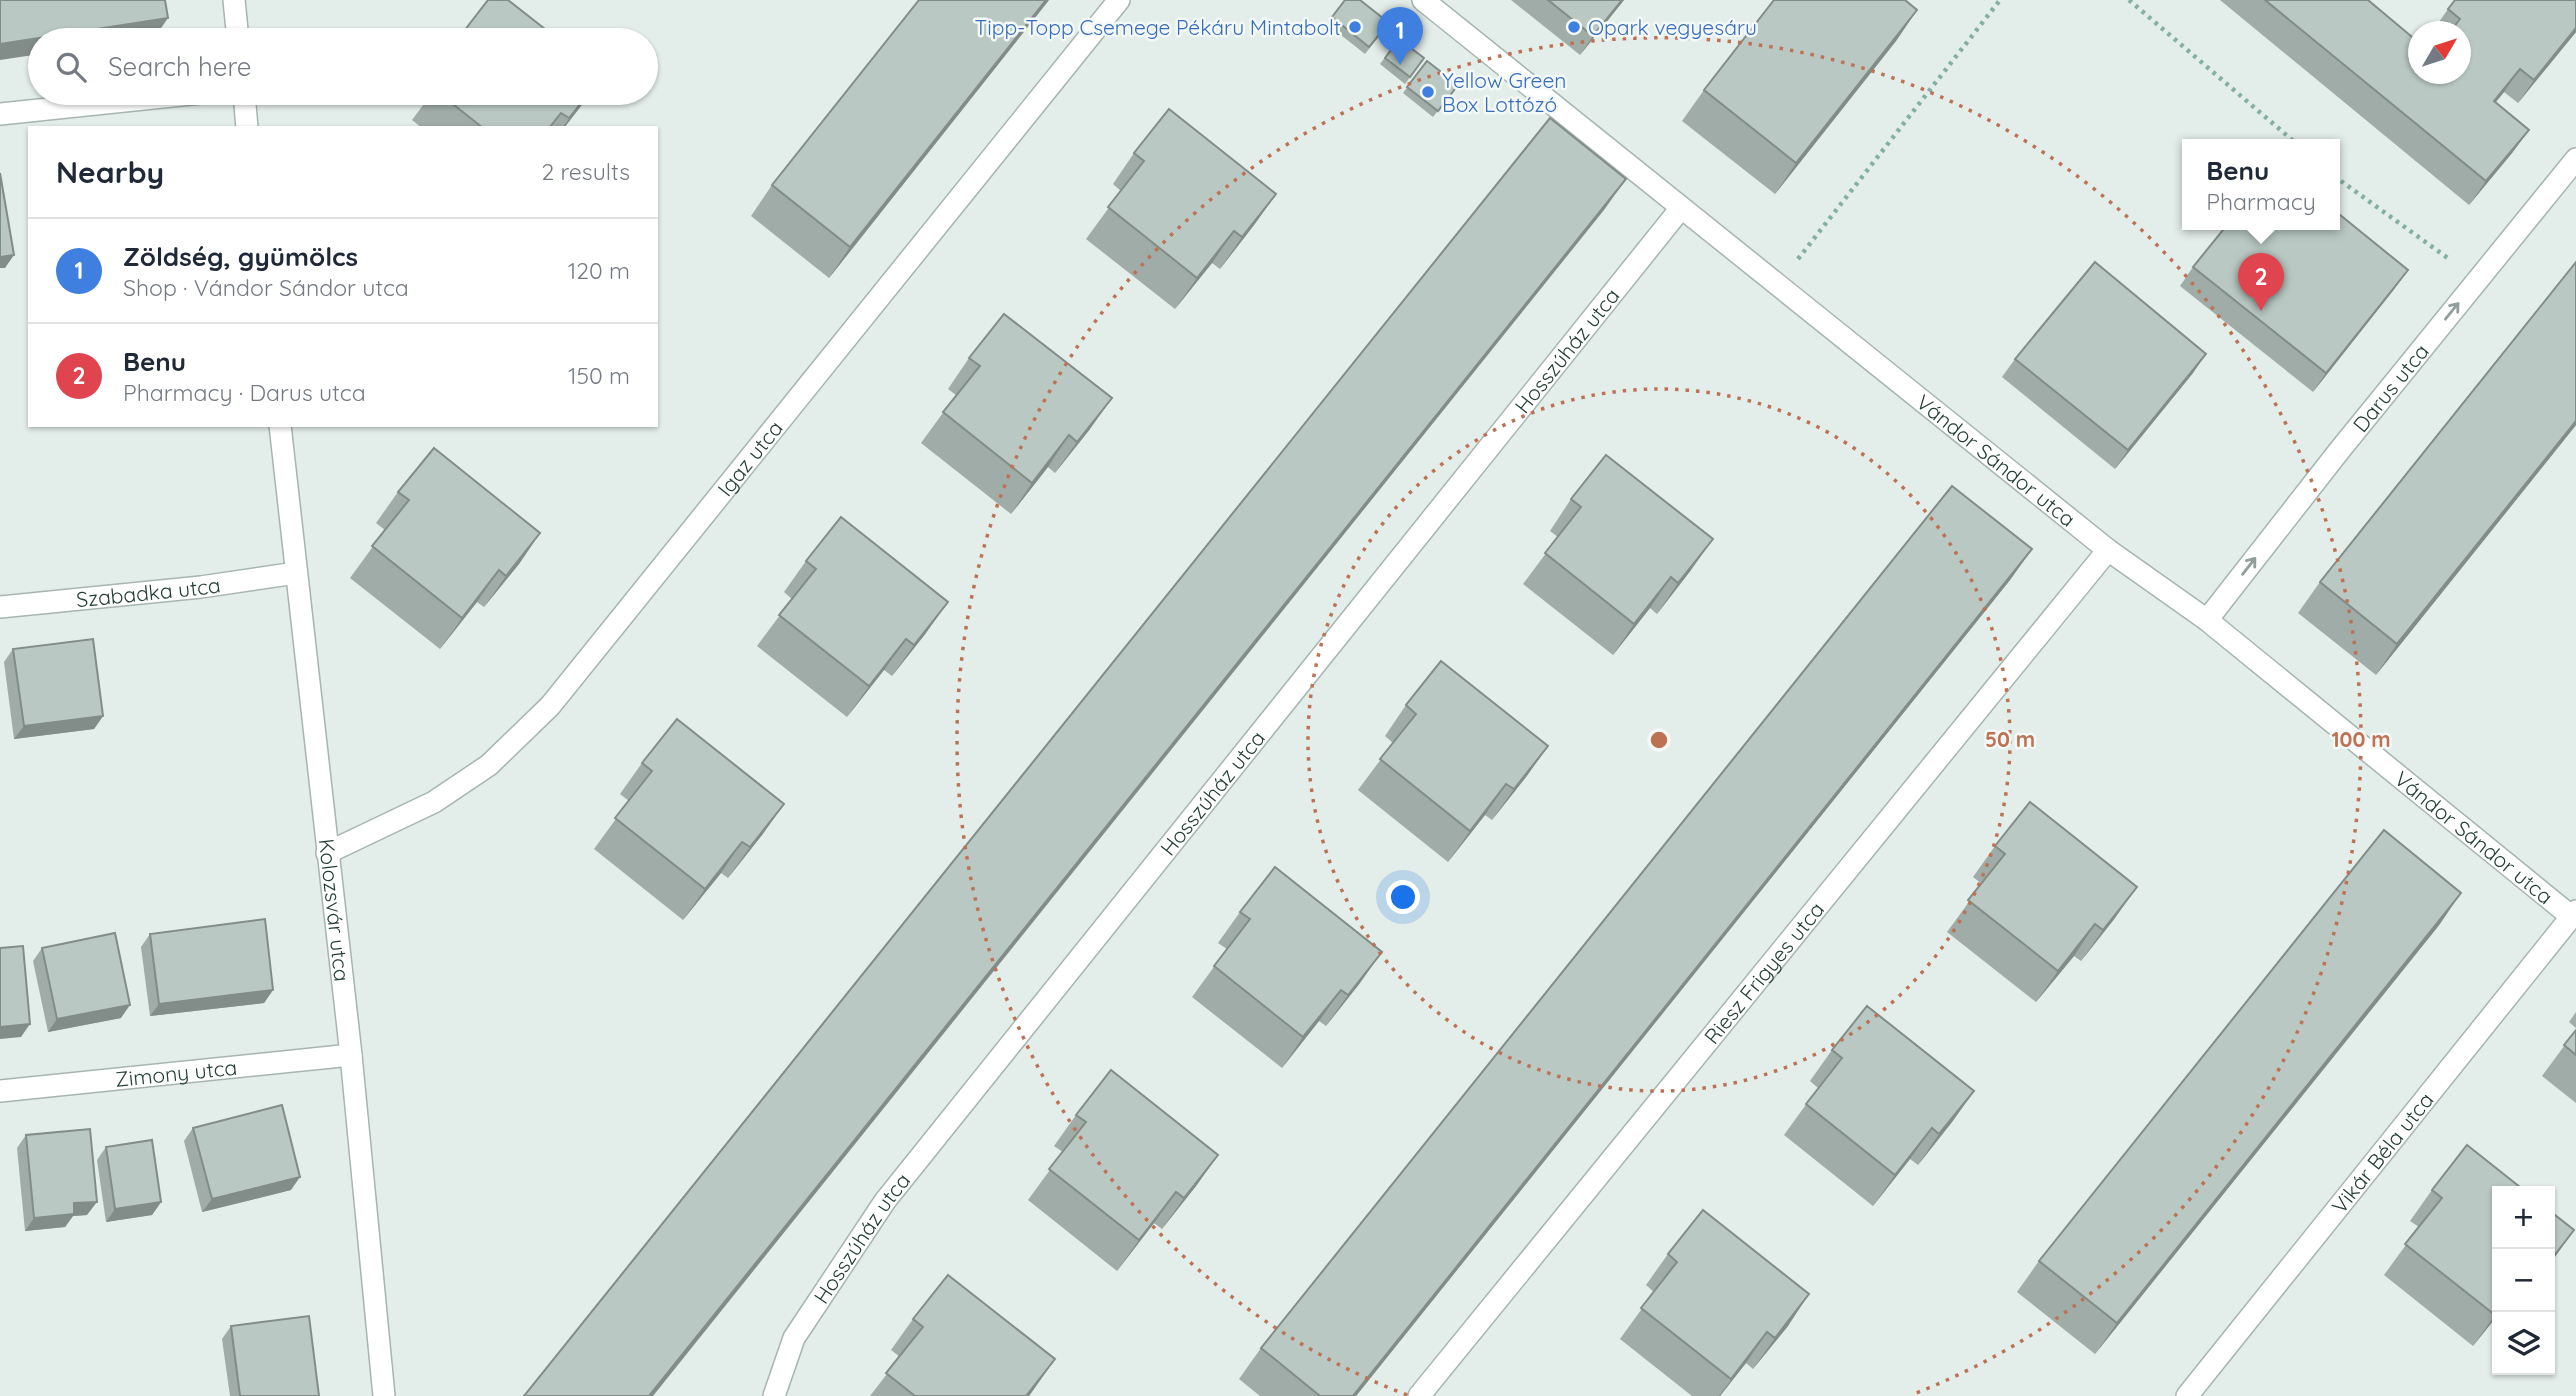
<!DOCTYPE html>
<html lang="en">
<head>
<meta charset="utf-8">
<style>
	body { margin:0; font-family:Quicksand,sans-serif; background:#f2f2f3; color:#1f2937 }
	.controls { position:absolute; right:21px; bottom:21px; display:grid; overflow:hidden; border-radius:0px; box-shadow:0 2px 5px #0004 }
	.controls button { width:63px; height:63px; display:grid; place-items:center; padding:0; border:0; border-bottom:2px solid #e0e1e3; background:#fff; color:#1f2937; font:35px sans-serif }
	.compass { position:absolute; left:2408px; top:21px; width:63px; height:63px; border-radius:50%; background:#fff; box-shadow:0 2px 5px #0004; rotate:51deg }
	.you { position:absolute; left:1404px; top:898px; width:24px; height:24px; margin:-18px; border:5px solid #fff; border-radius:50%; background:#1a73e8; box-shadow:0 0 0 10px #1a73e833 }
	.badge { display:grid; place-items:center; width:46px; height:46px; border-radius:50%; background:#111827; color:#fff; font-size:23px; font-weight:700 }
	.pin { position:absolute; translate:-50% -58px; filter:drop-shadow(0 2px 4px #0008) }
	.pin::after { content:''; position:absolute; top:37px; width:24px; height:21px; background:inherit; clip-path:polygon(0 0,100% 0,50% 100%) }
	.popup { position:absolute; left:2182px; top:139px; width:158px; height:91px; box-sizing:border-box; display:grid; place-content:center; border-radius:0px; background:#fff; filter:drop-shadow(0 2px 5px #0005); font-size:23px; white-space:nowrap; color:#747a83 }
	.popup b { font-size:26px; color:#1f2937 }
	.popup::after { content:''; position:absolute; left:50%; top:100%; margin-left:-14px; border:14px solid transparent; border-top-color:#fff }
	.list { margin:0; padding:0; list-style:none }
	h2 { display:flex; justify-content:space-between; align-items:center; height:91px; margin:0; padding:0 28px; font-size:30px }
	h2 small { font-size:23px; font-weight:400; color:#747a83 }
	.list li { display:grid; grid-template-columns:46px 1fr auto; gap:21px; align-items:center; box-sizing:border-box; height:105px; padding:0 28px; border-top:2px solid #e0e1e3 }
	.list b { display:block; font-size:26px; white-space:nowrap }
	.list p { margin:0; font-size:23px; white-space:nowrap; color:#747a83 }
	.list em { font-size:23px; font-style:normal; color:#747a83 }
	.icon { flex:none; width:38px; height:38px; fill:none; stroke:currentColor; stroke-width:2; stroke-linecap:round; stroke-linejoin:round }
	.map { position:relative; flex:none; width:2576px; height:1396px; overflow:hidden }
	.search { position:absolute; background:#fff; box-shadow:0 2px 5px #0004; left:28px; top:28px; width:630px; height:77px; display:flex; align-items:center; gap:18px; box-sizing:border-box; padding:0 24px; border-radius:38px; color:#747a83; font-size:26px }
	.panel { position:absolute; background:#fff; box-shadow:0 2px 5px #0004; left:28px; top:126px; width:630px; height:301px; border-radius:0px }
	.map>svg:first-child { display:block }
</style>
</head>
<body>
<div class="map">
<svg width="2576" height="1396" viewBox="0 0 2576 1396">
	<rect width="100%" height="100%" fill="#e3ede9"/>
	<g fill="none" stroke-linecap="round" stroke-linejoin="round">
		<g stroke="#a6b5b0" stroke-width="24">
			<g id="street">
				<path d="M 234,0 L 238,40"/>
				<path id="s1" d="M 1423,0 L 2108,550 L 2207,620 L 2572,917"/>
				<path d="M 244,93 L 247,128"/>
				<path d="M 0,114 L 201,93"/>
				<path id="s2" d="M 280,425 L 351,1055 L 384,1396"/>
				<path id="s3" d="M 0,607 L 201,587 L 296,573"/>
				<path id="s4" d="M 2207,620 L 2339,451 L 2576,159"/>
				<path id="s5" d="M 327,853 L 434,802 L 489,765 L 550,706 L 1119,0"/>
				<path id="s6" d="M 0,1091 L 351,1055"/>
				<path id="s7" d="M 774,1396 L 794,1338 L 885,1201 L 1681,208"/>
				<path id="s8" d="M 1419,1396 L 2108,550"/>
				<path id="s9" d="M 2187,1396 L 2576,911"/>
			</g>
		</g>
		<g stroke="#84b0a3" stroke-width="4.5" stroke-dasharray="3.5 5" stroke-linecap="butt">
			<path d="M 2129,0 L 2298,145"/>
			<path d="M 2334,176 L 2449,259"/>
			<path d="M 1798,259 L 2000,0"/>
		</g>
		<use href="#street" stroke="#fff" stroke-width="21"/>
	</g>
	<g fill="#9faca7">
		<path d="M 1049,0 L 829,278 L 751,216 L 772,185 Z"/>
		<path d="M 1345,0 L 1389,23 L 1365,54 L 1327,24 Z"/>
		<path d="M 1511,0 L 1624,0 L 1580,55 Z"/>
		<path d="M 2220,0 L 2368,0 L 2418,74 L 2460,32 L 2432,32 L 2448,9 L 2576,32 L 2518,103 L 2504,92 L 2495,103 L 2529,130 L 2512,153 L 2469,205 Z"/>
		<path d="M 1917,10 L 1896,41 L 1775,194 L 1682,121 L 1704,90 Z"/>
		<path d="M 461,35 L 559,40 L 457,40 Z"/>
		<path d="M 1399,39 L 1424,58 L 1405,84 L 1380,64 Z"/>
		<path d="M 1427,61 L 1458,85 L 1433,117 L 1403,93 Z"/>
		<path d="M 432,93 L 591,93 L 564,128 L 422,128 L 412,120 Z"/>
		<path d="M 1134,153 L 1276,194 L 1254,225 L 1220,269 L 1212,263 L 1175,309 L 1086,239 L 1121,191 L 1113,184 Z"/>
		<path d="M 2576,262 L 2576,425 L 2376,675 L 2298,613 L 2320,582 Z"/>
		<path d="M 2193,267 L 2395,288 L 2313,392 L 2180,286 Z"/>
		<path d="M 969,358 L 1090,429 L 1055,473 L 1048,467 L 1011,514 L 921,443 L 956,395 L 948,389 Z"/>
		<path d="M 2015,359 L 2193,373 L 2115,469 L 2002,377 Z"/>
		<path d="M 398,492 L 540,533 L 519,564 L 484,607 L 477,602 L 440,649 L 350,578 L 385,530 L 376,523 Z"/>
		<path d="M 1571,499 L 1691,570 L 1657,614 L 1650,608 L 1613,655 L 1523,584 L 1558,537 L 1550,531 Z"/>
		<path d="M 2032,549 L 2010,580 L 1356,1396 L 1260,1396 L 1239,1379 L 1261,1348 Z"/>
		<path d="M 806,561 L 926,633 L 892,676 L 884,670 L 847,717 L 757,646 L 792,599 L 784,592 Z"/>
		<path d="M 13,649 L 103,716 L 94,729 L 14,739 L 4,662 Z"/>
		<path d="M 1406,705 L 1548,746 L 1526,777 L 1492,820 L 1485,815 L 1448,862 L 1358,790 L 1393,743 L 1385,736 Z"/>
		<path d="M 642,763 L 784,804 L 762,835 L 728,878 L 721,873 L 683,920 L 594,849 L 629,801 L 620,794 Z"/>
		<path d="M 1995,846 L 2115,918 L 2081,961 L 2074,956 L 2036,1002 L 1947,932 L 1982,884 L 1973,877 Z"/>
		<path d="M 1240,912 L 1360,983 L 1326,1026 L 1319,1021 L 1282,1068 L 1192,997 L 1227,949 L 1218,943 Z"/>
		<path d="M 2440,924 L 2095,1354 L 2017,1292 L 2039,1261 Z"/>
		<path d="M 150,934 L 273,990 L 264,1003 L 150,1016 L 141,947 Z"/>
		<path d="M 42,948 L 121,1018 L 48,1032 L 33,961 Z"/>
		<path d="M 2576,1012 L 2576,1028 L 2569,1022 Z"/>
		<path d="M 2576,1030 L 2576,1103 L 2542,1076 Z"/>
		<path d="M 1832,1050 L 1974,1091 L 1952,1122 L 1918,1165 L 1910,1159 L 1873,1206 L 1784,1135 L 1818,1088 L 1810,1081 Z"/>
		<path d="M 1076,1115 L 1218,1155 L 1196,1186 L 1162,1229 L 1154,1223 L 1117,1271 L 1028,1200 L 1063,1152 L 1054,1146 Z"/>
		<path d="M 193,1128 L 291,1190 L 202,1212 L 184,1141 Z"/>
		<path d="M 26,1135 L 87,1215 L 73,1216 L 65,1227 L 25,1231 L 17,1148 Z"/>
		<path d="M 106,1147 L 161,1202 L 152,1215 L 106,1222 L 97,1160 Z"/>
		<path d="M 2432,1190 L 2497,1191 L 2497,1316 L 2473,1346 L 2384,1275 L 2419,1227 L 2410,1221 Z"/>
		<path d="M 1668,1254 L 1788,1326 L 1753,1369 L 1746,1363 L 1720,1396 L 1692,1396 L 1620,1339 L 1654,1292 L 1646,1285 Z"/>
		<path d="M 913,1319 L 1055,1359 L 1029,1396 L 870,1396 L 900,1357 L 891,1350 Z"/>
		<path d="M 231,1326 L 319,1396 L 230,1396 L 222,1339 Z"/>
	</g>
	<g fill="#828c88">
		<path d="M 1046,0 L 1049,0 L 829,278 L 850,247 Z"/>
		<path d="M 1622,0 L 1624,0 L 1580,55 L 1593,36 Z"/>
		<path d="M 1917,10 L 1896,41 L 1775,194 L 1796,163 Z"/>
		<path d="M 168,18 L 155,37 L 132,40 L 40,40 L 40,54 L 0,60 L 0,44 Z"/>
		<path d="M 2576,28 L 2576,32 L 2518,103 L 2534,80 Z"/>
		<path d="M 2520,69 L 2504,92 L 2477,125 L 2494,101 Z"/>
		<path d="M 589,93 L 591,93 L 581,106 L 564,128 L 562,128 Z"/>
		<path d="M 2529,130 L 2512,153 L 2469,205 L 2486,181 Z"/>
		<path d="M 1626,179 L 1604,210 L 653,1396 L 649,1396 Z"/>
		<path d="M 1276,194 L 1254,225 L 1220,269 L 1242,237 Z"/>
		<path d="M 1234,231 L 1212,263 L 1175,309 L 1197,278 Z"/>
		<path d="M 14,255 L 5,268 L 0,268 L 0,257 Z"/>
		<path d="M 2408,270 L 2395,288 L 2313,392 L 2326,373 Z"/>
		<path d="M 2206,354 L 2193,373 L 2115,469 L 2128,450 Z"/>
		<path d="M 1112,398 L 1090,429 L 1055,473 L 1077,442 Z"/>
		<path d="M 2576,421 L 2576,425 L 2376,675 L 2397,644 Z"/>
		<path d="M 1069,435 L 1048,467 L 1011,514 L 1032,483 Z"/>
		<path d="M 540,533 L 519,564 L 484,607 L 506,576 Z"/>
		<path d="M 1713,539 L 1691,570 L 1657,614 L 1678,583 Z"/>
		<path d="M 2032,549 L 2010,580 L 1356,1396 L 1353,1396 Z"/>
		<path d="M 499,570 L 477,602 L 440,649 L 462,618 Z"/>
		<path d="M 1671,577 L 1650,608 L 1613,655 L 1634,624 Z"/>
		<path d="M 948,602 L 926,633 L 892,676 L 914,645 Z"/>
		<path d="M 906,639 L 884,670 L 847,717 L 869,686 Z"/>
		<path d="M 103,716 L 94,729 L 14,739 L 24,726 Z"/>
		<path d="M 1548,746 L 1526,777 L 1492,820 L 1514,789 Z"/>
		<path d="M 1506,784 L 1485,815 L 1448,862 L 1470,831 Z"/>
		<path d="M 784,804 L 762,835 L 728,878 L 750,847 Z"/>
		<path d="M 742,842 L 721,873 L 683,920 L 705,889 Z"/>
		<path d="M 2137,887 L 2115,918 L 2081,961 L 2103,930 Z"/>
		<path d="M 2461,893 L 2440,924 L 2095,1354 L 2117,1323 Z"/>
		<path d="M 2095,924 L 2074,956 L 2036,1002 L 2058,971 Z"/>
		<path d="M 1382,952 L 1360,983 L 1326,1026 L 1348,995 Z"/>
		<path d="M 273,990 L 264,1003 L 150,1016 L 159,1004 Z"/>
		<path d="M 1341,990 L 1319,1021 L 1282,1068 L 1303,1037 Z"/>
		<path d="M 130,1005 L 121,1018 L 48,1032 L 57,1019 Z"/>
		<path d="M 30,1024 L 21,1037 L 0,1039 L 0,1027 Z"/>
		<path d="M 1974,1091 L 1952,1122 L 1918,1165 L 1939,1134 Z"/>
		<path d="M 1932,1128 L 1910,1159 L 1873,1206 L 1895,1175 Z"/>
		<path d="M 1218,1155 L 1196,1186 L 1162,1229 L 1184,1198 Z"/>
		<path d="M 300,1177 L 291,1190 L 202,1212 L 212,1199 Z"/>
		<path d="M 1176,1192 L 1154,1223 L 1117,1271 L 1139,1240 Z"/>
		<path d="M 97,1202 L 87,1215 L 73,1216 L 65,1227 L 25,1231 L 34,1218 L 74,1203 Z"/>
		<path d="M 161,1202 L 152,1215 L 106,1222 L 115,1209 Z"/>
		<path d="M 2574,1230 L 2550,1264 L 2550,1261 Z"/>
		<path d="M 1809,1294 L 1788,1326 L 1753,1369 L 1775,1338 Z"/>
		<path d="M 2497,1312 L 2497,1316 L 2473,1346 Z"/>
		<path d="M 1767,1332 L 1746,1363 L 1720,1396 L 1719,1396 Z"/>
		<path d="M 1055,1359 L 1029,1396 L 1026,1396 Z"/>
	</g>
	<g fill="#b9c8c2" stroke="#828c88" stroke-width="2">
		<path d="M 0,0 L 165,0 L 168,18 L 0,44 Z"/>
		<path d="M 488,0 L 508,0 L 559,40 L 468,40 L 461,35 Z"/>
		<path d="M 919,0 L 1046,0 L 850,247 L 772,185 Z"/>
		<path d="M 1345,0 L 1360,0 L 1389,23 L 1369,47 L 1332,17 Z"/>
		<path d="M 1548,0 L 1622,0 L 1593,36 Z"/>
		<path d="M 1774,0 L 1905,0 L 1917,10 L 1796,163 L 1704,90 Z"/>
		<path d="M 2265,0 L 2368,0 L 2418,42 L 2418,74 L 2460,74 L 2460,32 L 2450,32 L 2460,19 L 2448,9 L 2455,0 L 2576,0 L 2576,28 L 2534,80 L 2520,69 L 2494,101 L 2529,130 L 2486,181 Z"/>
		<path d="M 1399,39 L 1424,58 L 1410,77 L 1385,58 Z"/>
		<path d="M 1427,61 L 1458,85 L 1438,111 L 1407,87 Z"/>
		<path d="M 439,93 L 589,93 L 569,118 L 561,113 L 549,128 L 483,128 Z"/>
		<path d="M 1169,109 L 1276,194 L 1242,237 L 1234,231 L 1197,278 L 1108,207 L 1144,161 L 1134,153 Z"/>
		<path d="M 1550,118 L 1626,179 L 649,1396 L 524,1396 Z"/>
		<path d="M 0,173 L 14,255 L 0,257 Z"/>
		<path d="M 2334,210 L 2408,270 L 2326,373 L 2193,267 L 2227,225 L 2334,225 Z"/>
		<path d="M 2095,262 L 2206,354 L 2128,450 L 2015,359 Z"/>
		<path d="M 2576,262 L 2576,421 L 2397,644 L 2320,582 Z"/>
		<path d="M 1004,314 L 1112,398 L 1077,442 L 1069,435 L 1032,483 L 943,412 L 980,366 L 969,358 Z"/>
		<path d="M 434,448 L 540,533 L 506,576 L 499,570 L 462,618 L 372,546 L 409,500 L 398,492 Z"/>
		<path d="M 1606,455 L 1713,539 L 1678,583 L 1671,577 L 1634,624 L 1545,553 L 1581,507 L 1571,499 Z"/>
		<path d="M 1952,486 L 2032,549 L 1353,1396 L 1320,1396 L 1261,1348 Z"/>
		<path d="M 841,517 L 948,602 L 914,645 L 906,639 L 869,686 L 779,615 L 816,569 L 806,561 Z"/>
		<path d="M 93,639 L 103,716 L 24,726 L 13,649 Z"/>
		<path d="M 1441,661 L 1548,746 L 1514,789 L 1506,784 L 1470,831 L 1380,759 L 1416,714 L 1406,705 Z"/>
		<path d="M 677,719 L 784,804 L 750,847 L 742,842 L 705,889 L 615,818 L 652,771 L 642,763 Z"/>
		<path d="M 2030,802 L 2137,887 L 2103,930 L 2095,924 L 2058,971 L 1968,900 L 2005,854 L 1995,846 Z"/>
		<path d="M 2384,830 L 2461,893 L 2117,1323 L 2039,1261 Z"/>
		<path d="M 1275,867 L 1382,952 L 1348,995 L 1341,990 L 1303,1037 L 1214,966 L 1250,919 L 1240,912 Z"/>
		<path d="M 265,919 L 273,990 L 159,1004 L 150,934 Z"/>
		<path d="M 115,933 L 130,1005 L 57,1019 L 42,948 Z"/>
		<path d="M 23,946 L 30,1024 L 0,1027 L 0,948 Z"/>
		<path d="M 1867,1006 L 1974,1091 L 1939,1134 L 1932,1128 L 1895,1175 L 1806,1104 L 1842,1058 L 1832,1050 Z"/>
		<path d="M 2576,1030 L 2576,1055 L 2564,1045 Z"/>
		<path d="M 1111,1070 L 1218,1155 L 1184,1198 L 1176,1192 L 1139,1240 L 1049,1169 L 1086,1122 L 1076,1115 Z"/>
		<path d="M 282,1105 L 300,1177 L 212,1199 L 193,1128 Z"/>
		<path d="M 90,1129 L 97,1202 L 74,1203 L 74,1214 L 34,1218 L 26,1135 Z"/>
		<path d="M 152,1140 L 161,1202 L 115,1209 L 106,1147 Z"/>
		<path d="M 2467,1145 L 2525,1191 L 2497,1191 L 2497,1312 L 2495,1315 L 2405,1244 L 2442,1198 L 2432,1190 Z"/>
		<path d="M 1703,1210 L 1809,1294 L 1775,1338 L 1767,1332 L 1731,1379 L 1641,1308 L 1677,1262 L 1668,1254 Z"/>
		<path d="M 2550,1211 L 2574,1230 L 2550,1261 Z"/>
		<path d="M 948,1275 L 1055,1359 L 1026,1396 L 915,1396 L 886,1373 L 923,1327 L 913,1319 Z"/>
		<path d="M 309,1316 L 319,1396 L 240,1396 L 231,1326 Z"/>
	</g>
	<defs><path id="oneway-shaft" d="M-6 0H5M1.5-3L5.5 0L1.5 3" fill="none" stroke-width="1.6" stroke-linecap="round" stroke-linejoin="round" transform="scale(1.75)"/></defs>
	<g stroke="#919e9b">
		<use href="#oneway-shaft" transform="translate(2452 311) rotate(-51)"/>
		<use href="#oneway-shaft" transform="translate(2249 566) rotate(-52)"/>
	</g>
	<g fill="none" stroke="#be7254" stroke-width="3.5" stroke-dasharray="3.5 7">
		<circle cx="1659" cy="740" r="351"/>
		<path d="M1407 1395A702 702 0 1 1 1911 1395"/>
	</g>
	<g fill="#3f7fe0" stroke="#f4f9f7" stroke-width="2.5">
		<circle cx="1355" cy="27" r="7"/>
		<circle cx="1574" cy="27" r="7"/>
		<circle cx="1428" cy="92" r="7"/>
	</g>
	<g text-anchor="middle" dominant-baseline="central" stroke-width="5" stroke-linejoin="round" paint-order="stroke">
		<g font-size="21" fill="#366cbe" stroke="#f4f9f7" text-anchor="start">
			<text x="1341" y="27" text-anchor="end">Tipp-Topp Csemege Pékáru Mintabolt</text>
			<text x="1588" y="27">Opark vegyesáru</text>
			<text x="1442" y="80">Yellow Green<tspan x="1442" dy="24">Box Lottózó</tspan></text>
		</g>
		<g font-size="21" fill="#233e37" stroke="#f4f9f7">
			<text stroke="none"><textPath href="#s7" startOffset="1316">Hosszúház utca</textPath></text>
			<text stroke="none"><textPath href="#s4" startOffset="296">Darus utca</textPath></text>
			<text stroke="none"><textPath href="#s5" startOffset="588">Igaz utca</textPath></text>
			<text stroke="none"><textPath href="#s1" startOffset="735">Vándor Sándor utca</textPath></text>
			<text stroke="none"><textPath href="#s3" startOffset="149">Szabadka utca</textPath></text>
			<text stroke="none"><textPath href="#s7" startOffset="749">Hosszúház utca</textPath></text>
			<text stroke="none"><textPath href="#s1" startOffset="1344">Vándor Sándor utca</textPath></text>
			<text stroke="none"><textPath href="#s2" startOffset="488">Kolozsvár utca</textPath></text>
			<text stroke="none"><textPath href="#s8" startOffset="546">Riesz Frigyes utca</textPath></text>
			<text stroke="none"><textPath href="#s6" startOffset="177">Zimony utca</textPath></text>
			<text stroke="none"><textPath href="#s9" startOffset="312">Vikár Béla utca</textPath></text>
			<text stroke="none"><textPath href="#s7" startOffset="182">Hosszúház utca</textPath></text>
		</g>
	</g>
	<circle cx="1659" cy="740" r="10" fill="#be7254" stroke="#f4f9f7" stroke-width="3.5"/>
	<g font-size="21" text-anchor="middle" font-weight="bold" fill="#be7254" stroke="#f4f9f7" stroke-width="5" stroke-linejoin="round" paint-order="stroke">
		<text x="2010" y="747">50 m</text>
		<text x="2361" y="747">100 m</text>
	</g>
</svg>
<div class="controls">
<button>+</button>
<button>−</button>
<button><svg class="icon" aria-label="layers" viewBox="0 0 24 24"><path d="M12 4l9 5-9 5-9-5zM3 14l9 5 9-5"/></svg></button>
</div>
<svg class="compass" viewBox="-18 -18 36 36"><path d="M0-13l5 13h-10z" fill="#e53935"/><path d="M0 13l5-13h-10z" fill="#747a83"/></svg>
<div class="you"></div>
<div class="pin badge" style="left:1400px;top:65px;background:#3f7fe0">1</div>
<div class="pin badge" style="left:2261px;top:311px;background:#e0444e">2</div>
<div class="popup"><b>Benu</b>Pharmacy</div>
<div class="search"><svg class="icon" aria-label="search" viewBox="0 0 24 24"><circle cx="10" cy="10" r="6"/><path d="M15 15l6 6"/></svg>Search here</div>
<section class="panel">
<h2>Nearby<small>2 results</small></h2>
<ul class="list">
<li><span class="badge" style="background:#3f7fe0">1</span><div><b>Zöldség, gyümölcs</b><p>Shop · Vándor Sándor utca</p></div><em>120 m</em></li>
<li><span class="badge" style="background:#e0444e">2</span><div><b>Benu</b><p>Pharmacy · Darus utca</p></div><em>150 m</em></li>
</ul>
</section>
</div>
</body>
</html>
